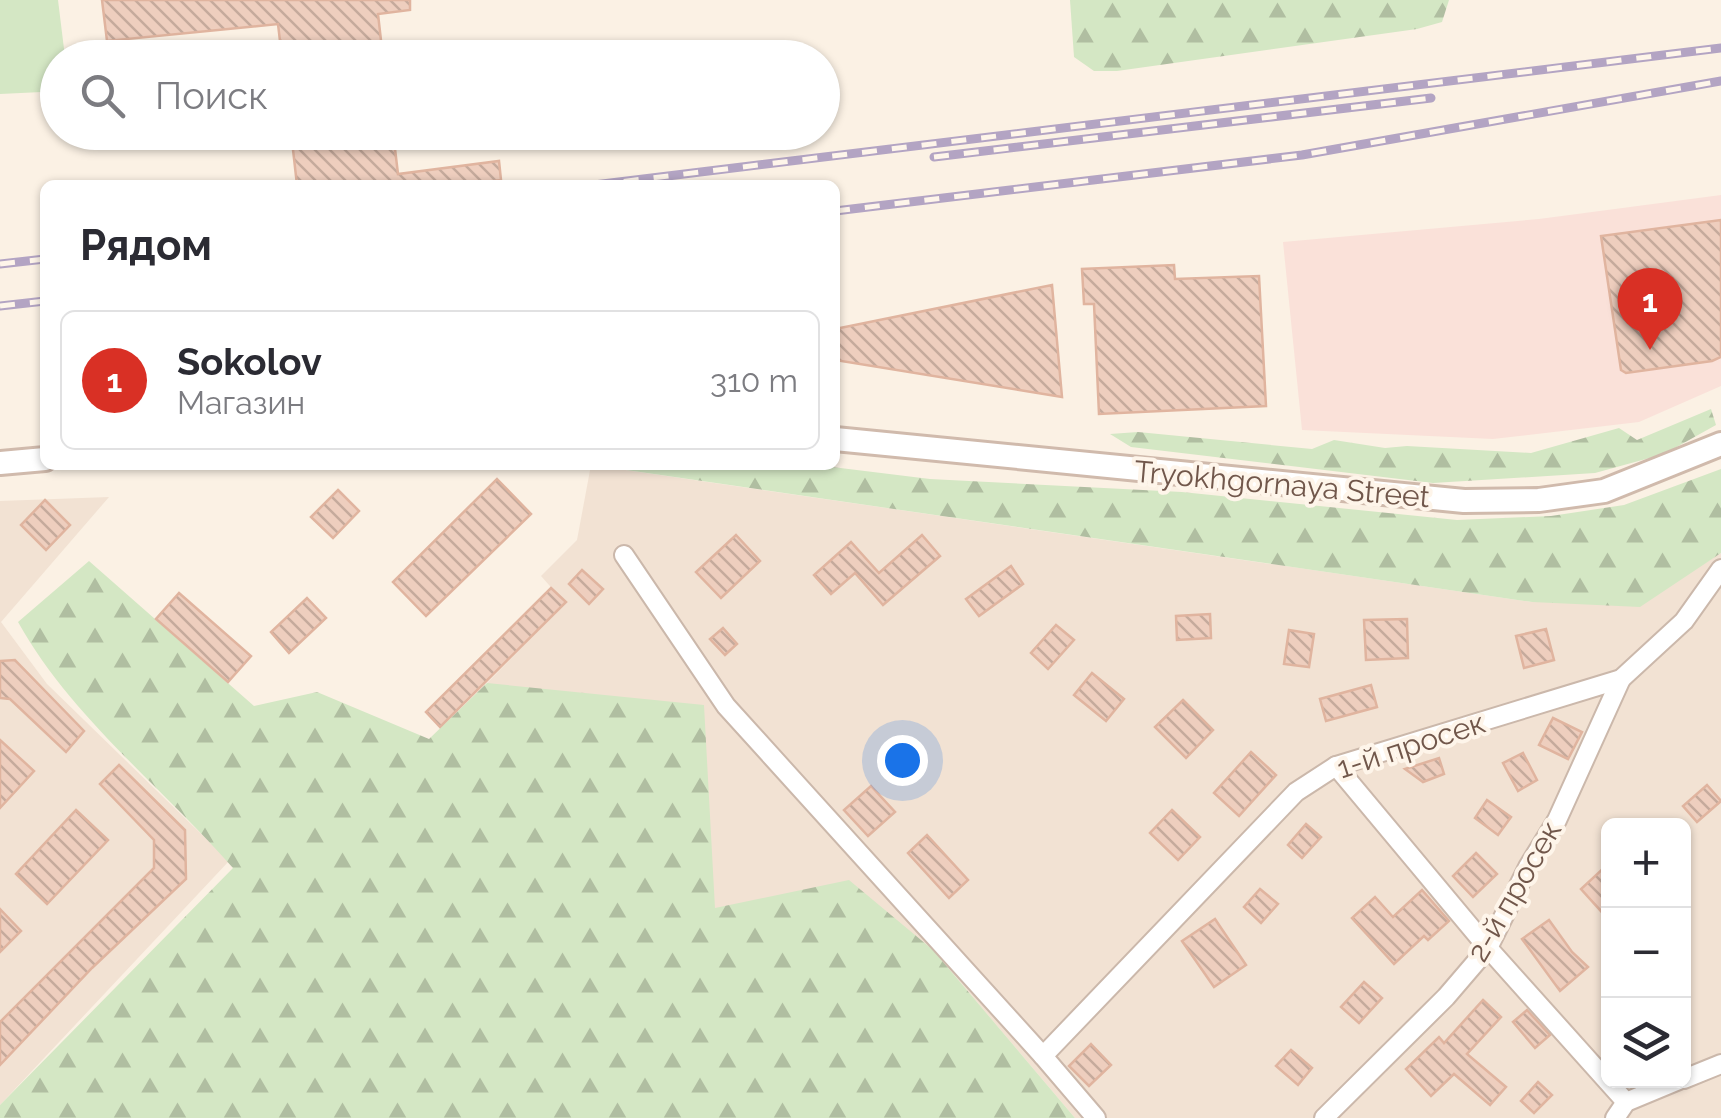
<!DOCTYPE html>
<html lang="ru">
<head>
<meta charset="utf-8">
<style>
	body { margin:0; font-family:Raleway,sans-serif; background:#f2f2f3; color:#2b2b33 }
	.controls { position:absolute; right:30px; bottom:30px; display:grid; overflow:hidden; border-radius:15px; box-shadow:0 2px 8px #0004 }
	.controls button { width:90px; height:90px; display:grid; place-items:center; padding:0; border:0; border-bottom:2px solid #e1e1e2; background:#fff; color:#2b2b33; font:50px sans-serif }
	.you { position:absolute; left:902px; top:760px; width:35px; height:35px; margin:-25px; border:8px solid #fff; border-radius:50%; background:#1a73e8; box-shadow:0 0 0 15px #1a73e833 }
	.badge { display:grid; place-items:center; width:65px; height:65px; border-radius:50%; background:#d93025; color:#fff; font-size:32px; font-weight:700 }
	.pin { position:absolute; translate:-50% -82px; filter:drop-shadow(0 2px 5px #0008) }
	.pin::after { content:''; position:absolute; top:52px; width:35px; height:30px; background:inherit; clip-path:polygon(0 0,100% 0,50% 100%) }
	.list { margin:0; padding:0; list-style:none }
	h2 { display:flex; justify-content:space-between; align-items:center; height:130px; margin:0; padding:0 40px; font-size:42px }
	h2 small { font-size:32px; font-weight:400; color:#7c7c81 }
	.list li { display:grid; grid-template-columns:65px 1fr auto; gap:30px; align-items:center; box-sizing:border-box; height:140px; margin:0 20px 20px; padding:0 20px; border:2px solid #e1e1e2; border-radius:15px }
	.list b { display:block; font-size:38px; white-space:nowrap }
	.list p { margin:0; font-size:32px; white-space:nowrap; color:#7c7c81 }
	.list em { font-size:32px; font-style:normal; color:#7c7c81 }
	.icon { flex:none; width:55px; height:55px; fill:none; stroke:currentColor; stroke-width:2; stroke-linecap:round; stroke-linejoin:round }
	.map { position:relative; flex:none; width:1721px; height:1118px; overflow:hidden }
	.search { position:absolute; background:#fff; box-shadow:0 2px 8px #0004; left:40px; top:40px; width:800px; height:110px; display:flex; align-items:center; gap:25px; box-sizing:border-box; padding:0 35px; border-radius:55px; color:#7c7c81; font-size:38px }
	.panel { position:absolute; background:#fff; box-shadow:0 2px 8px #0004; left:40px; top:180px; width:800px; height:290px; border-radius:15px }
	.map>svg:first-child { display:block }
</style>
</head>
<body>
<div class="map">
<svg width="1721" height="1118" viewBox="0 0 1721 1118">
	<defs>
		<pattern id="forest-firs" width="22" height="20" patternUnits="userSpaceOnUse" patternTransform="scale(2.5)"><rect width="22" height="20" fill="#d4e7c4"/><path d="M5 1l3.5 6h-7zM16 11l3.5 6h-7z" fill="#b0bea1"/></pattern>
		<pattern id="building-back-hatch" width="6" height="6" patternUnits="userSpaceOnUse" patternTransform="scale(2.5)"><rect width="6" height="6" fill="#eecebe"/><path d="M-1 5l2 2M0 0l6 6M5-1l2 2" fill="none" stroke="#c5aa9c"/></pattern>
	</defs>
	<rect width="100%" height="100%" fill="#fbf1e4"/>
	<g fill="#f2e2d3" fill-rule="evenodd">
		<path d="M 591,465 L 1532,602 L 1705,563 L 1721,553 L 1721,1118 L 1075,1118 L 933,950 L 715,908 L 487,683 L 565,603 L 541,576 L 577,540 ZM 1608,826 L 1684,826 L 1684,1080 L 1608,1080 Z"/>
		<path d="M 109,497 L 1,622 L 47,684 L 229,861 L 0,1105 L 0,501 Z"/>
	</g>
	<path fill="#fae1d9" d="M 1721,195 L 1721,386 L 1639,422 L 1493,439 L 1302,430 L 1283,242 L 1539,219 Z"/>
	<path fill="#d4e7c4" d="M 0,0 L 58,0 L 65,57 L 58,58 L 57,106 L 48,107 L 42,92 L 0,94 Z"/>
	<g fill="url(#forest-firs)">
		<path d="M 1070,0 L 1449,0 L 1442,22 L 1417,29 L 1117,71 L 1094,71 L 1074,57 Z"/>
		<path d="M 1711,409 L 1716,425 L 1664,454 L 1595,473 L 1433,483 L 1131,447 L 1110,434 L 1138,432 L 1312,449 L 1334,440 L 1385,448 L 1407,446 L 1531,453 L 1619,428 L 1637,440 Z"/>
		<path d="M 592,465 L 816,465 L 930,479 L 1182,492 L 1457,520 L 1551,516 L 1624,505 L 1721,469 L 1721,553 L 1640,607 L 1532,602 Z"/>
		<path d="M 89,561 L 254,706 L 317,692 L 429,739 L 487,683 L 704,705 L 715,908 L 849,880 L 933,950 L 1075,1118 L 0,1118 L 0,1105 L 233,868 C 162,787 71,717 18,622 Z"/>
	</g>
	<g fill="url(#building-back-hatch)" stroke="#e0b49f" stroke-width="2.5">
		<path d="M 102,0 L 410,0 L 410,10 L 378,14 L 383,58 L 282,58 L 278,24 L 107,41 Z"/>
		<path d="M 291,132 L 393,132 L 398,174 L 499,161 L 501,180 L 460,185 L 297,185 Z"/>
		<path d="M 1721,220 L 1721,357 L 1712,361 L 1626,373 L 1621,370 L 1601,236 Z"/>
		<path d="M 1174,265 L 1175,279 L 1259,276 L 1266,406 L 1099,414 L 1094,304 L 1084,304 L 1082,269 Z"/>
		<path d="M 1052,285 L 1062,397 L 835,360 L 835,329 Z"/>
		<path d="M 497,479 L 531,514 L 426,616 L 393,582 Z"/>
		<path d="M 338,490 L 359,511 L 333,538 L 311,517 Z"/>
		<path d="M 45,500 L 70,525 L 46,550 L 21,525 Z"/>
		<path d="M 736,535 L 760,561 L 721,598 L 696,572 Z"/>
		<path d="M 922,535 L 940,556 L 883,605 L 855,573 L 831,594 L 814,575 L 851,542 L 879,573 Z"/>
		<path d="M 1011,566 L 1023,584 L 979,616 L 966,599 Z"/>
		<path d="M 582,570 L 603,589 L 589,604 L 569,584 Z"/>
		<path d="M 551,588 L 566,602 L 440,727 L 426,712 Z"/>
		<path d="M 179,593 L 251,656 L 228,682 L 156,619 Z"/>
		<path d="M 307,598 L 326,618 L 289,653 L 271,632 Z"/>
		<path d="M 1210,614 L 1211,638 L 1177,640 L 1176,616 Z"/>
		<path d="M 1407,619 L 1408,658 L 1366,660 L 1364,620 Z"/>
		<path d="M 1056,625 L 1074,640 L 1048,669 L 1031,653 Z"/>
		<path d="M 723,628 L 737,644 L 725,655 L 710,639 Z"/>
		<path d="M 1546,629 L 1554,660 L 1524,668 L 1516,636 Z"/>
		<path d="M 1289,630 L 1314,634 L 1309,667 L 1284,664 Z"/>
		<path d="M 15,660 L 84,731 L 66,752 L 10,699 L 0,698 L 0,661 Z"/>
		<path d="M 1092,673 L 1124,699 L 1106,721 L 1074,695 Z"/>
		<path d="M 1371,685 L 1377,707 L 1326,721 L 1320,699 Z"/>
		<path d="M 1183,700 L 1213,730 L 1186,758 L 1155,727 Z"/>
		<path d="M 1553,718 L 1582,732 L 1568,759 L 1539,745 Z"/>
		<path d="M 0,740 L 34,771 L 0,808 Z"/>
		<path d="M 1251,752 L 1276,775 L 1239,816 L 1214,793 Z"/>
		<path d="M 1523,753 L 1537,780 L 1518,791 L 1503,763 Z"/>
		<path d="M 1439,758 L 1444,774 L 1423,782 L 1405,769 Z"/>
		<path d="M 119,765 L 185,830 L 186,879 L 92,968 L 0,1065 L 0,1022 L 154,868 L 154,840 L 100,784 Z"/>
		<path d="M 1707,785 L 1721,801 L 1697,822 L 1683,806 Z"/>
		<path d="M 871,786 L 895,812 L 868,836 L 844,810 Z"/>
		<path d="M 1487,800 L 1511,817 L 1498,835 L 1475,818 Z"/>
		<path d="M 76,810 L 108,840 L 47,904 L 16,874 Z"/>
		<path d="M 1172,810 L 1200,837 L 1178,860 L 1150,833 Z"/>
		<path d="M 1306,824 L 1321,837 L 1302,858 L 1288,845 Z"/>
		<path d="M 927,835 L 968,880 L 949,898 L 908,853 Z"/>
		<path d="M 1476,853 L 1497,874 L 1473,897 L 1453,876 Z"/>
		<path d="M 1608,864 L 1608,919 L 1581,889 Z"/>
		<path d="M 1260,889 L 1278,904 L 1261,923 L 1244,907 Z"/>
		<path d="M 1422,890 L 1449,921 L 1428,940 L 1424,936 L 1394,964 L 1352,918 L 1375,897 L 1393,917 Z"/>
		<path d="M 0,909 L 21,931 L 0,952 Z"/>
		<path d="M 1215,919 L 1246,965 L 1214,987 L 1182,941 Z"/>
		<path d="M 1549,920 L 1572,952 L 1588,967 L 1560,991 L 1522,939 Z"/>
		<path d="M 1364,982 L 1382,998 L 1359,1023 L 1341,1007 Z"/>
		<path d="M 1483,1000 L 1501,1017 L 1467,1054 L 1506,1087 L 1490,1105 L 1454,1074 L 1431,1096 L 1406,1069 L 1439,1037 L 1444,1043 Z"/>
		<path d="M 1527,1010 L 1550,1035 L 1535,1048 L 1513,1022 Z"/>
		<path d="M 1091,1044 L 1111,1065 L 1089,1086 L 1069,1066 Z"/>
		<path d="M 1291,1050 L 1312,1068 L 1298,1085 L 1276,1066 Z"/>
		<path d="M 1538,1082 L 1552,1095 L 1534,1113 L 1521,1101 Z"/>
	</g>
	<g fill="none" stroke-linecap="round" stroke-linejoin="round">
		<g stroke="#cbb8ab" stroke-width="22">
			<g id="street">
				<path d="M 624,555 L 726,706 L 1043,1056 L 1096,1118"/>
				<path d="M 1336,766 L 1488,948 L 1626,1102"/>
				<path d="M 1043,1056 L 1296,792 L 1336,766 L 1621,679 L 1684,621 L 1721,569"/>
				<path d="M 1684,1079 L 1721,1064"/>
				<path d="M 1324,1118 L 1446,997 L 1488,948 L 1528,867 L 1557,820 L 1621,679"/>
				<path d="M 1615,1118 L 1626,1102 L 1679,1080"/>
			</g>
		</g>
		<g stroke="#d0baac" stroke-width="28">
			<g id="secondary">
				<path d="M 835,439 L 1464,501 L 1539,500 L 1604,491 L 1721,444"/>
				<path d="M 0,463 L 45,459"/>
			</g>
		</g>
		<use href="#street" stroke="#fff" stroke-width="18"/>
		<use href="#secondary" stroke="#fff" stroke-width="22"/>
		<g stroke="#b3a4c3" stroke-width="9">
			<g id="rail">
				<path d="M 934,157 L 1431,98"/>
				<path d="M 594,185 L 1721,48"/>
				<path d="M 835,211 L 1302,155 L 1721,81"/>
				<path d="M 0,264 L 45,259"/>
				<path d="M 0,306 L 45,301"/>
			</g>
		</g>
		<use href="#rail" stroke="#fef5ea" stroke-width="5" stroke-dasharray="15" stroke-linecap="butt"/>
	</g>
	<g text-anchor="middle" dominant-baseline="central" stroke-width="8" stroke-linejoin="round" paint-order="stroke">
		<g font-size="30" fill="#71574b" stroke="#fef5ea">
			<text transform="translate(1282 484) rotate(5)">Tryokhgornaya Street</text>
			<text transform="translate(1411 745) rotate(-18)">1-й просек</text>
			<text transform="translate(1514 891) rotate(-60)">2-й просек</text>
		</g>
	</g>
</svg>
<div class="controls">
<button>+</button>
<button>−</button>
<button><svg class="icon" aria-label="layers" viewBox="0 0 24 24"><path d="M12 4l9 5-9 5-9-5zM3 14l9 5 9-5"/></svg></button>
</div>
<div class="you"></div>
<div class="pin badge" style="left:1650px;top:350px">1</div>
<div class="search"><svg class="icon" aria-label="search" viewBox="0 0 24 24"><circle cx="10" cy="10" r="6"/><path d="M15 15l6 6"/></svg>Поиск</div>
<section class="panel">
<h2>Рядом<small></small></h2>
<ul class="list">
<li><span class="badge">1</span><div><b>Sokolov</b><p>Магазин</p></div><em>310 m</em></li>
</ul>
</section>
</div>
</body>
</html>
